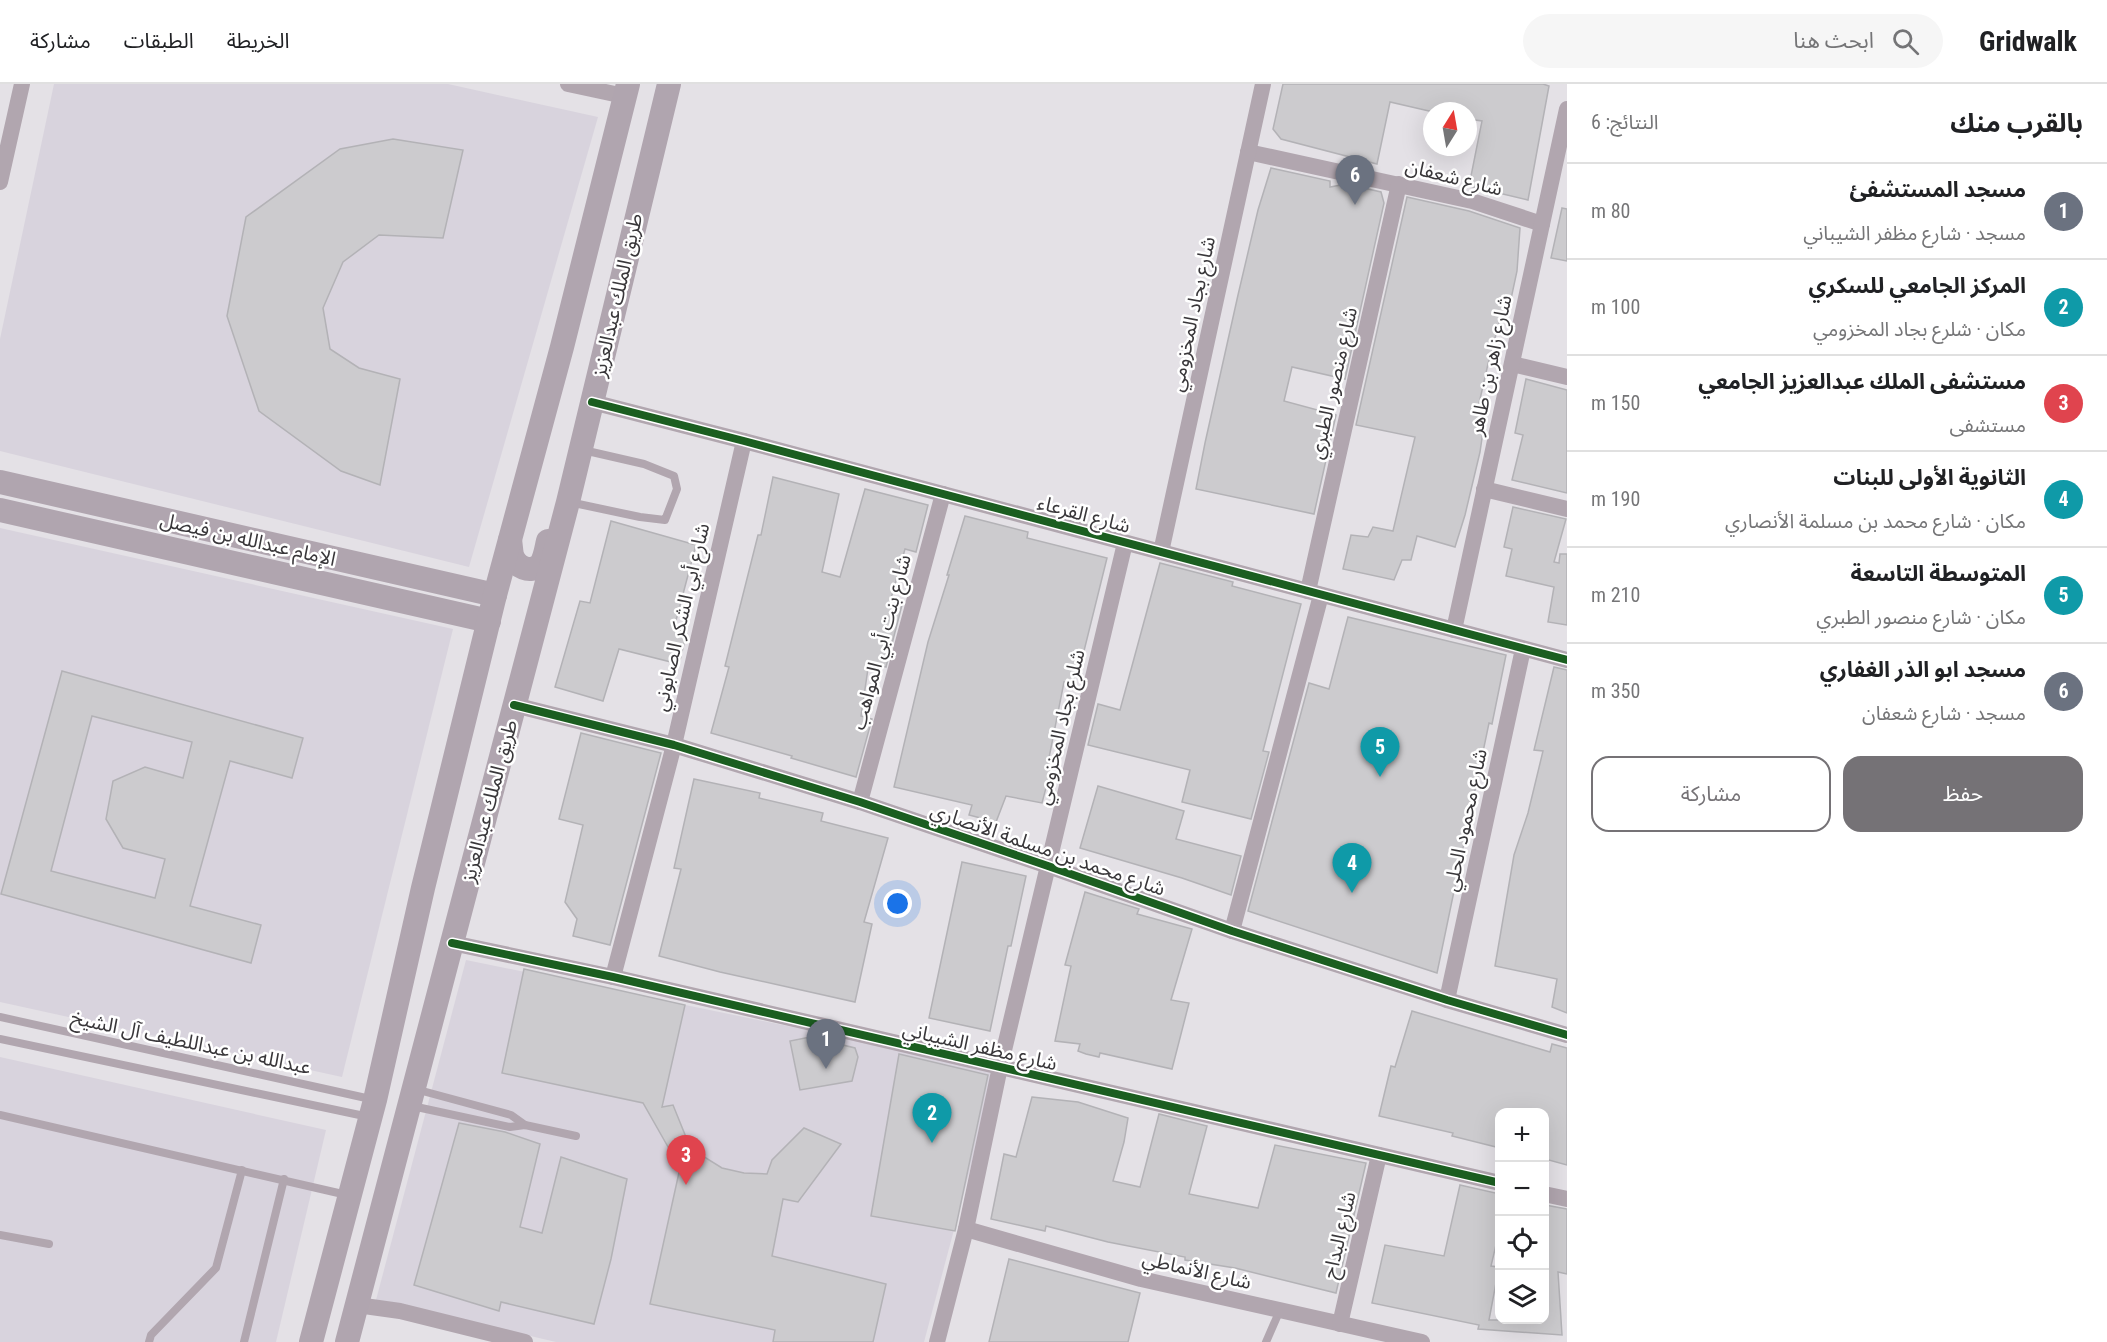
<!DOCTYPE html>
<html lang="ar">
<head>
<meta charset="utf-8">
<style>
	body { margin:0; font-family:"Roboto Condensed","Noto Sans Arabic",sans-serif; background:#f6f6f6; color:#202124; direction:rtl }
	.controls { position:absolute; right:18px; bottom:18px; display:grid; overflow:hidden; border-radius:12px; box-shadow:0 6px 24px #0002 }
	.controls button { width:54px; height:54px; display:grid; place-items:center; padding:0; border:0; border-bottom:2px solid #e0e0e0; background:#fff; color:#202124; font:30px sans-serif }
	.compass { position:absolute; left:1423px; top:18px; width:54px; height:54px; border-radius:50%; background:#fff; box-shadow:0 6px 24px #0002; rotate:11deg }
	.you { position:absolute; left:898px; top:820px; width:21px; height:21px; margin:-15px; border:4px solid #fff; border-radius:50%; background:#1a73e8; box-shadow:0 0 0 9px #1a73e833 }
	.badge { display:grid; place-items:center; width:39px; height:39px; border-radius:50%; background:#757276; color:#fff; font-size:20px; font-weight:700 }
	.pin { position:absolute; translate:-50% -50px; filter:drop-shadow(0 2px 3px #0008) }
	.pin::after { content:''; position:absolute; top:32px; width:21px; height:18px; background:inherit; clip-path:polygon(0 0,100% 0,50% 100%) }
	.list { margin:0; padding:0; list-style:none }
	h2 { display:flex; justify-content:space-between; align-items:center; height:78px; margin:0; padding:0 24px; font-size:26px }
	h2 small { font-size:20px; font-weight:400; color:#757577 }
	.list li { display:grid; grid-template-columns:39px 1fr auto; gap:18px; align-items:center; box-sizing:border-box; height:96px; padding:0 24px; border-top:2px solid #e0e0e0 }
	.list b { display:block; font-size:22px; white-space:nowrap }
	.list p { margin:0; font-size:20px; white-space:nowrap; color:#757577 }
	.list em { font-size:20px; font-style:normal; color:#757577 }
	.actions { display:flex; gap:12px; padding:18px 24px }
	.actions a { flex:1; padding:14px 0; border:2px solid #757276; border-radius:18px; text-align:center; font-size:21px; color:#757276 }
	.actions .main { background:#757276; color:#fff }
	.icon { flex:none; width:33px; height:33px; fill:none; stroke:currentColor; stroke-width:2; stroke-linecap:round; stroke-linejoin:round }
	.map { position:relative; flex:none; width:1567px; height:1258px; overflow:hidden; direction:ltr }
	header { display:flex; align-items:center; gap:36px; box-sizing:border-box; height:84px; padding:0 30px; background:#fff; border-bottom:2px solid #e0e0e0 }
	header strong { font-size:28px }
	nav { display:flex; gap:33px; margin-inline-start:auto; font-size:21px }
	.search { width:420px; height:54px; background:#f6f6f6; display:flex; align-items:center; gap:15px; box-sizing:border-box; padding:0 21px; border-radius:33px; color:#757577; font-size:22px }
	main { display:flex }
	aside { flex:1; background:#fff }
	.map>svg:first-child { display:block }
</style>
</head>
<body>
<header>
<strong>Gridwalk</strong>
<div class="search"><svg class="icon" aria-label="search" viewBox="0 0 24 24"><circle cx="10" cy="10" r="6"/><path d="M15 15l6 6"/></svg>ابحث هنا</div>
<nav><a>الخريطة</a><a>الطبقات</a><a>مشاركة</a></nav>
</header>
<main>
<aside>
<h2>بالقرب منك<small>النتائج: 6</small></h2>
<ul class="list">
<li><span class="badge" style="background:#6b7280">1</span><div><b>مسجد المستشفئ</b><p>مسجد · شارع مظفر الشيباني</p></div><em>80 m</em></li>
<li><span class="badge" style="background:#0f9aa8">2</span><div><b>المركز الجامعي للسكري</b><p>مكان · شلرع بجاد المخزومي</p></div><em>100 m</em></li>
<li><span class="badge" style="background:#e0444e">3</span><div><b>مستشفى الملك عبدالعزيز الجامعي</b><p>مستشفى</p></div><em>150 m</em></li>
<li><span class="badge" style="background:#0f9aa8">4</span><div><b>الثانوية الأولى للبنات</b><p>مكان · شارع محمد بن مسلمة الأنصاري</p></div><em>190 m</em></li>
<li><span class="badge" style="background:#0f9aa8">5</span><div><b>المتوسطة التاسعة</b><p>مكان · شارع منصور الطبري</p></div><em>210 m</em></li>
<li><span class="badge" style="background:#6b7280">6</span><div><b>مسجد ابو الذر الغفاري</b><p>مسجد · شارع شعفان</p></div><em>350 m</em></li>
</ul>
<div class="actions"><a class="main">حفظ</a><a>مشاركة</a></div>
</aside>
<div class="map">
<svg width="1567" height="1258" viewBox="0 0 1567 1258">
	<rect width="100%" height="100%" fill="#e4e1e6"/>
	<g fill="#d8d3dd">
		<path d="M 54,0 L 448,0 L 598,33 L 469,483 L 0,367 L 0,255 Z"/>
		<path d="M 0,444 L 453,545 L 342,993 L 0,918 Z"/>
		<path d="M 466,876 L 997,985 L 924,1258 L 556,1258 L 376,1216 Z"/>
		<path d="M 0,973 L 326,1046 L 276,1258 L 0,1258 Z"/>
	</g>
	<g fill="#cccbce" stroke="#b3b2b6" stroke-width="1.5" fill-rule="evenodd">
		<path d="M 1283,0 L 1543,0 L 1549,2 L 1528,116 L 1469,102 L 1482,37 L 1468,35 L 1468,27 L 1429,27 L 1390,18 L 1377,80 L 1281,55 L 1273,45 Z"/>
		<path d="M 393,55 L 463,66 L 443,154 L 379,151 L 343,178 L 323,224 L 330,265 L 359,284 L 400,295 L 380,401 L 341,387 L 259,327 L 227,232 L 246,133 L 340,65 Z"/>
		<path d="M 1271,84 L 1330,97 L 1330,103 L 1346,100 L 1381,108 L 1384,119 L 1345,295 L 1292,283 L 1284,317 L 1336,331 L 1314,430 L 1196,405 L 1205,359 L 1238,211 L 1258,126 Z"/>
		<path d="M 1407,113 L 1469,127 L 1520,144 L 1517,187 L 1508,229 L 1502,228 L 1488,280 L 1478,324 L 1486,326 L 1480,368 L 1465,431 L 1455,463 L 1417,452 L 1411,476 L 1402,476 L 1394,496 L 1343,485 L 1351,451 L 1368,453 L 1373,443 L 1393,447 L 1415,353 L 1356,341 Z"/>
		<path d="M 1562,124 L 1567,125 L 1567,177 L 1551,174 Z"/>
		<path d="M 1526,295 L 1567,306 L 1567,409 L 1512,396 L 1523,351 L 1515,349 Z"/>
		<path d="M 773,393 L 839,410 L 822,488 L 840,493 L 865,405 L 928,421 L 916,468 L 905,465 L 890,518 L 902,521 L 886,583 L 869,578 L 861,632 L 872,635 L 856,693 L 791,674 L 792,672 L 711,649 L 729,583 L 725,582 L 758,451 L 761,451 Z"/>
		<path d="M 1513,423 L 1566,435 L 1554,478 L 1559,479 L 1560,470 L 1567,470 L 1567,541 L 1548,538 L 1554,503 L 1506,492 L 1512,465 L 1504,463 Z"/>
		<path d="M 965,432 L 1028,448 L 1027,454 L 1107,474 L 1083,571 L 1072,600 L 1064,598 L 1047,684 L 1051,685 L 1042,719 L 1006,712 L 996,738 L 969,731 L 972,721 L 894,703 L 928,558 L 949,491 L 947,491 Z"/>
		<path d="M 611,437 L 696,461 L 674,544 L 687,547 L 679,580 L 619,565 L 603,617 L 555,603 L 580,517 L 590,519 Z"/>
		<path d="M 1160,479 L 1233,498 L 1232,502 L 1301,520 L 1263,667 L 1269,668 L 1251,735 L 1182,718 L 1190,686 L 1088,661 L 1098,620 L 1120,626 Z"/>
		<path d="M 1348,533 L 1506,571 L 1492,640 L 1489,639 L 1437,889 L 1248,827 L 1309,599 L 1329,605 Z"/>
		<path d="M 1554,583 L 1567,586 L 1567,929 L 1552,923 L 1557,895 L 1495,882 L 1514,771 L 1528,729 L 1543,667 L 1534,666 Z"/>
		<path d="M 62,587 L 303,654 L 292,694 L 230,677 L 190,822 L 261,841 L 251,879 L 1,810 ZM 92,632 L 192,658 L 183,694 L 145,683 L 113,697 L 106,735 L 123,764 L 165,775 L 155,814 L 51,787 Z"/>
		<path d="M 581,649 L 661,669 L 610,861 L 573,852 L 577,835 L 565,818 L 583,741 L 559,735 Z"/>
		<path d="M 694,695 L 760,709 L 759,714 L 823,729 L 821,737 L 888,754 L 864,838 L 872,840 L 855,918 L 720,888 L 659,872 L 681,785 L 674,784 Z"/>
		<path d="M 1098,702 L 1184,727 L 1176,755 L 1241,772 L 1231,811 L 1182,794 L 1080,764 Z"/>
		<path d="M 962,778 L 1026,792 L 1011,862 L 1008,862 L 990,947 L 929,934 Z"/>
		<path d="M 1085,808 L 1139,825 L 1137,830 L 1192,845 L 1171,916 L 1189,919 L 1172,985 L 1100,969 L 1099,973 L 1086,970 L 1078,967 L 1080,960 L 1055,957 L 1071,882 L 1065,881 Z"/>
		<path d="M 524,885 L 685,921 L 662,1023 L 673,1021 L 686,1053 L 701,1071 L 722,1084 L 744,1089 L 767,1090 L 772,1076 L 804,1044 L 841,1060 L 798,1118 L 783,1115 L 772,1172 L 886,1200 L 873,1258 L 773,1258 L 775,1246 L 650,1220 L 680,1084 L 643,1019 L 502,989 Z"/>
		<path d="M 1412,927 L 1550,968 L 1552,960 L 1567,964 L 1567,1081 L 1545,1075 L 1545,1029 L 1500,1029 L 1500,1064 L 1452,1052 L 1453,1049 L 1379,1032 L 1391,982 L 1395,983 Z"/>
		<path d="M 810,953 L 855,964 L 858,973 L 852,997 L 800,1006 L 790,957 Z"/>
		<path d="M 899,970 L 988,991 L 955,1147 L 871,1132 Z"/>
		<path d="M 1032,1013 L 1078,1018 L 1128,1034 L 1124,1058 L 1113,1097 L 1140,1103 L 1159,1030 L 1207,1042 L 1189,1110 L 1258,1124 L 1275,1061 L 1366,1079 L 1336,1209 L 1235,1184 L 1185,1176 L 1185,1173 L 1108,1158 L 1046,1142 L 1045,1147 L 991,1135 L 1004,1070 L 1016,1073 Z"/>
		<path d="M 459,1039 L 505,1048 L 540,1060 L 520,1143 L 542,1149 L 561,1073 L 627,1095 L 611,1175 L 594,1240 L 501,1218 L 499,1227 L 414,1201 Z"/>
		<path d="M 1460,1101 L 1500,1110 L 1500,1144 L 1491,1182 L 1499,1183 L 1489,1236 L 1545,1236 L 1545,1121 L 1567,1125 L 1567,1190 L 1558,1188 L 1562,1251 L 1478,1245 L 1479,1241 L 1372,1219 L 1385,1161 L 1444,1172 Z"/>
		<path d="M 1009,1175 L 1140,1209 L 1128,1258 L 989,1258 Z"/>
	</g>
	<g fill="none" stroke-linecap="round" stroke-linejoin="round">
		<g stroke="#b1a6af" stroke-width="8">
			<path d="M 569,418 L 640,433 L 665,436 L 677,405 L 674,392 L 644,380 L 583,366"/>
			<path d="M 0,933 L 375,1016"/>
			<path d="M 0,955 L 369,1033"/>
			<path d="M 415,1005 L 511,1031 L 525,1041"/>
			<path d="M 412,1022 L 510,1043 L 525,1041 L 576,1052"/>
			<path d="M 0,1031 L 347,1111"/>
			<path d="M 0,1151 L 49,1160"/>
			<path d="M 149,1258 L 151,1251 L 216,1184 L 242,1086"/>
			<path d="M 244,1258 L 284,1095"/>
			<path d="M 1266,1258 L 1280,1226"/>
		</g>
		<g stroke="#b1a6af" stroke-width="16">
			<path d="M 568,0 L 624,12"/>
			<path d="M 1248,68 L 1472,117 L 1542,140"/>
			<path d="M 0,98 L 22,0"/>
			<path d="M 1512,280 L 1567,293"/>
			<path d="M 592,318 L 744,357 L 1567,576"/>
			<path d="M 1484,405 L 1567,425"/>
			<path d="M 1161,468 L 1263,0"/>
			<path d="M 1308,507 L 1399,100"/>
			<path d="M 1454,546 L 1567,25"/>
			<path d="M 514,621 L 674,661 L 860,718 L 1048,782 L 1232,847 L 1447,916 L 1567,951"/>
			<path d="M 860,718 L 943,410"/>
			<path d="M 1232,847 L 1321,511"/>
			<path d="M 452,859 L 613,893 L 1500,1099"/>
			<path d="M 613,893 L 674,661 L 744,357"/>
			<path d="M 1447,916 L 1523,565"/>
			<path d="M 1544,1110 L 1567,1115"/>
			<path d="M 966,1145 L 1141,1195 L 1422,1258"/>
			<path d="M 357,1221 L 400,1227 L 525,1258"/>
			<path d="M 1340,1240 L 1379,1071"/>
			<path d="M 937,1258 L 966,1145 L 1000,983 L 1125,459"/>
		</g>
		<g stroke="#b0a5af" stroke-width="24">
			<path d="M 0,398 L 495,511"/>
			<path d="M 0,426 L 489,537"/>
			<path d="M 510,456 C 511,461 511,467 512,471 C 516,483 530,490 540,481 C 545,475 546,465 548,457"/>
			<path d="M 311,1258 L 375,1016 L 423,804 L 495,511 L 562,263 L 628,0"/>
			<path d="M 347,1258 L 568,418 L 669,0"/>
		</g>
		<g stroke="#fff" stroke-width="11">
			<g id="cycleway">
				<path d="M 592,318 L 744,357 L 1567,576"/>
				<path d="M 514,621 L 674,661 L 860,718 L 1048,782 L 1232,847 L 1447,916 L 1567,951"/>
				<path d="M 452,859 L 613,893 L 1500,1099"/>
			</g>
		</g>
		<use href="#cycleway" stroke="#1b5e20" stroke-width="8"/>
	</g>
	<g text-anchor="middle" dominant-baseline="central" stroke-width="5" stroke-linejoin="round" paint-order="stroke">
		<g font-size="20" fill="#39373a" stroke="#fff">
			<text transform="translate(1454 93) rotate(14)">شارع شعفان</text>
			<text transform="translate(617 211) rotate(-77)">طريق الملك عبدالعزيز</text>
			<text transform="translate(1192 230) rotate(-78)">شارع بجاد المخزومي</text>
			<text transform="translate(1490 281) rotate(-78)">شارع زاهر بن طاهر</text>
			<text transform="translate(1333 299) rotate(-77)">شارع منصور الطبري</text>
			<text transform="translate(1084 430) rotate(15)">شارع القرعاء</text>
			<text transform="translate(248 455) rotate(13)">الإمام عبدالله بن فيصل</text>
			<text transform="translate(681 533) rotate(-77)">شارع أبي الشكر الصابوني</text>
			<text transform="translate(881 558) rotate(-75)">شارع بنت أبي المواهب</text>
			<text transform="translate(1060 643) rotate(-77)">شلرع بجاد المخزومي</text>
			<text transform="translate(489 717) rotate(-75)">طريق الملك عبدالعزيز</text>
			<text transform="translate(1465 736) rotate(-78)">شارع محمود الحلي</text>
			<text transform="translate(1048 765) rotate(19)">شارع محمد بن مسلمة الأنصاري</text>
			<text transform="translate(191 958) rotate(12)">عبدالله بن عبداللطيف آل الشيخ</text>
			<text transform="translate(980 962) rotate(13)">شارع مظفر الشيباني</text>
			<text transform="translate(1339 1151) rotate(-77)">شارع البداح</text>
			<text transform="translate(1197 1186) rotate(13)">شارع الأنماطي</text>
		</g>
	</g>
</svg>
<div class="controls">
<button>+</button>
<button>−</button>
<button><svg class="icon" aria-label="locate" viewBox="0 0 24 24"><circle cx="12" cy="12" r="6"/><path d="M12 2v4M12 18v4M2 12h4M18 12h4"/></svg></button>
<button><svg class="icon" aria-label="layers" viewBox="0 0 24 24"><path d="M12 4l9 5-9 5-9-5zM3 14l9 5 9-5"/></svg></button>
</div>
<svg class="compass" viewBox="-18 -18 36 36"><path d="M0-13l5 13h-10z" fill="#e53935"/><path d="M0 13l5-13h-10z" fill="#757577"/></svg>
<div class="you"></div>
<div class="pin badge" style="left:826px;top:985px;background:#6b7280">1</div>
<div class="pin badge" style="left:932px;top:1059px;background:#0f9aa8">2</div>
<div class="pin badge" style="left:686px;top:1101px;background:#e0444e">3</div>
<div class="pin badge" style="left:1352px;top:809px;background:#0f9aa8">4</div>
<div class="pin badge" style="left:1380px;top:693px;background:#0f9aa8">5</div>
<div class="pin badge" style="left:1355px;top:121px;background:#6b7280">6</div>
</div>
</main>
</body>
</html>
